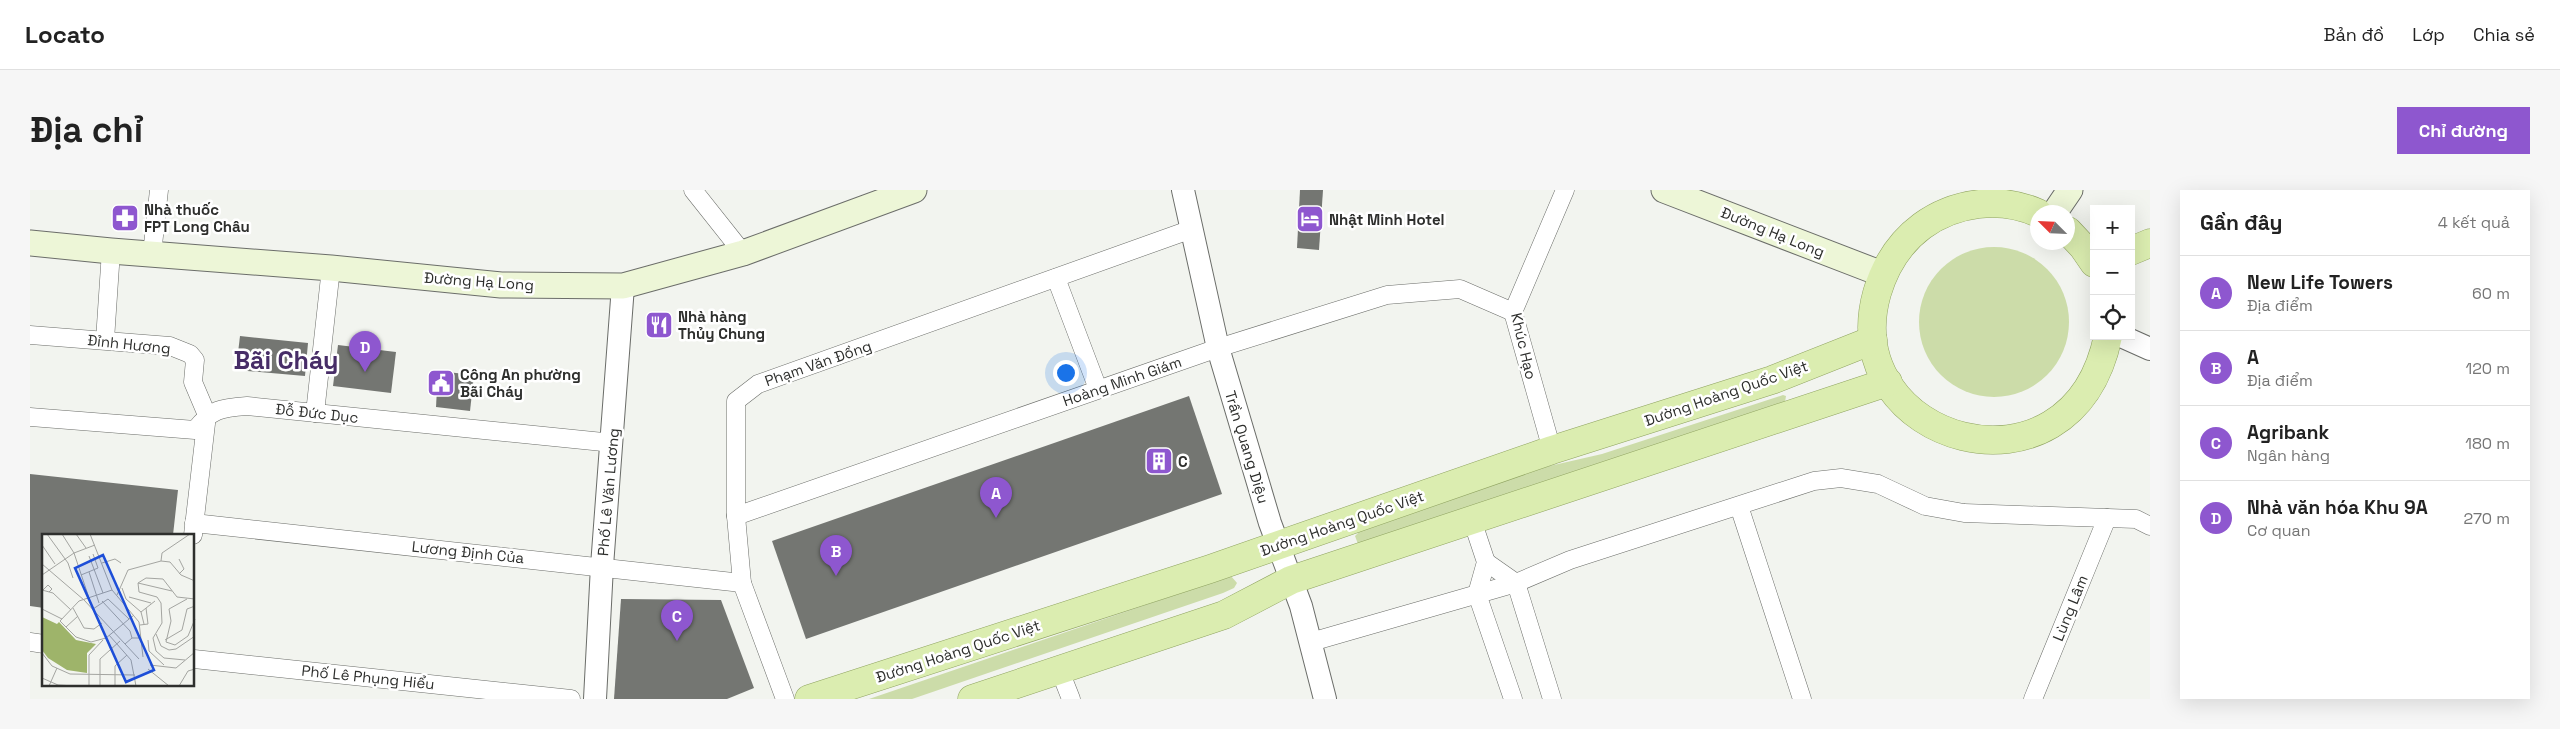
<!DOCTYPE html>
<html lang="vi">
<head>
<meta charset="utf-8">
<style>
	body { margin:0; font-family:"Space Grotesk",sans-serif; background:#f6f6f6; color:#222 }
	.controls { position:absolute; right:15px; top:15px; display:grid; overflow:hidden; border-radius:0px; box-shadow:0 5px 20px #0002 }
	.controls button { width:45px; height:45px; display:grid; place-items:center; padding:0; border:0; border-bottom:1px solid #e0e0e0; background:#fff; color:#222; font:25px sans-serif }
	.compass { position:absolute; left:2000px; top:15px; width:45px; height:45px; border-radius:50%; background:#fff; box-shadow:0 5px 20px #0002; rotate:294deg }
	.you { position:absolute; left:1035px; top:182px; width:18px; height:18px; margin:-12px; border:4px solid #fff; border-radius:50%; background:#1a73e8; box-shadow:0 0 0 8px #1a73e833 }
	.badge { display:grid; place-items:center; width:32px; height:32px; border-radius:50%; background:#8e57cf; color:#fff; font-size:16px; font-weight:700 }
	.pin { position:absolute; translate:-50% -41px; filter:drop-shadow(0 1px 2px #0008) }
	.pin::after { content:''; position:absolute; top:26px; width:18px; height:15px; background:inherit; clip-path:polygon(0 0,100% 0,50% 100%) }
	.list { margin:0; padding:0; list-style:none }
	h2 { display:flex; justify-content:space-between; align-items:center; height:65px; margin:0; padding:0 20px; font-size:21px }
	h2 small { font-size:16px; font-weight:400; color:#767676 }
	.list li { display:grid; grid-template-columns:32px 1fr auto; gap:15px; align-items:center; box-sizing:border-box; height:75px; padding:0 20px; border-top:1px solid #e0e0e0 }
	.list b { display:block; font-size:19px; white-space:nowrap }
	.list p { margin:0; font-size:16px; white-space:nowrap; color:#767676 }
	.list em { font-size:16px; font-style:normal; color:#767676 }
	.icon { flex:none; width:28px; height:28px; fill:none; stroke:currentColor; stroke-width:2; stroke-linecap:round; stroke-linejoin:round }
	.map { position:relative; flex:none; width:2120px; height:509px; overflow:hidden; border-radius:0px }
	header { display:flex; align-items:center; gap:30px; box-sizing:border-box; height:70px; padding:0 25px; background:#fff; border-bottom:1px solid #e0e0e0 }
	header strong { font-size:24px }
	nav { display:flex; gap:28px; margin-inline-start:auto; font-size:18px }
	.intro { display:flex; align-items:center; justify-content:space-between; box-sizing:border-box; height:120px; padding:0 30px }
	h1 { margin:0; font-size:35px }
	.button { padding:12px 22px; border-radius:0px; background:#8e57cf; color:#fff; font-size:18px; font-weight:700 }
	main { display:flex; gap:30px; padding:0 30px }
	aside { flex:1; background:#fff; border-radius:0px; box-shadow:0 5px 20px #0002 }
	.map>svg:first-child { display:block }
</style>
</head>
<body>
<header>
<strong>Locato</strong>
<nav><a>Bản đồ</a><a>Lớp</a><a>Chia sẻ</a></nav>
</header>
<div class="intro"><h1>Địa chỉ</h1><a class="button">Chỉ đường</a></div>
<main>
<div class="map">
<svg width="2120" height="509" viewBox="0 0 2120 509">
	<rect width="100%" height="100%" fill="#f2f4ef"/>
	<g fill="#ccdca9">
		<circle cx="1964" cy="132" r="75"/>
		<path d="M 1753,205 L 1756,206 L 1755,212 L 1328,354 L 1325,346 L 1331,340 L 1502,280 L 1572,264 Z"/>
		<path d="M 1201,386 L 1207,393 L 1204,398 L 1193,403 L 882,509 L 839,509 Z"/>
	</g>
	<g fill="#747672">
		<path d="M 1270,0 L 1293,0 L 1289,60 L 1267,58 Z"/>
		<path d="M 210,146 L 278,153 L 275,186 L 206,180 Z"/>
		<path d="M 308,155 L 366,162 L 361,203 L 303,196 Z"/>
		<path d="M 408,181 L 444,185 L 440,221 L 406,217 Z"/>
		<path d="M 1159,206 L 1192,304 L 776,449 L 742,351 Z"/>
		<path d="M 0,284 L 148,300 L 143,345 L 14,345 L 14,418 L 0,416 Z"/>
		<path d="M 591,409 L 691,410 L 724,498 L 697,509 L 584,509 Z"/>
	</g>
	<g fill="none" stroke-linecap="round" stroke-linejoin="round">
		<g stroke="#6b6d69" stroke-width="19">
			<g id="minor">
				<path d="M 663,0 L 713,63"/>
				<path d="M 122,64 L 129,0"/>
				<path d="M 1026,88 L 1068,199"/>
				<path d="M 0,145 L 140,156 L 160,164 L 165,170 L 163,192 L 177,225 L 163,345"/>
				<path d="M 75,150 L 81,61"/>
				<path d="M 285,223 L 301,78"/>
				<path d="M 0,227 L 165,240 C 182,219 190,218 217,216 L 583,253"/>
				<path d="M 1522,260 L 1483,122 L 1535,0"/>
				<path d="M 1709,316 L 1772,509"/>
				<path d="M 706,326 L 1188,158 L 1357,105 L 1430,99 L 1483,122"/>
				<path d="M 1442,330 L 1456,372 L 1447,404 L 1483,509"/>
				<path d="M 164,333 L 712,393"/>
				<path d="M 1456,372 L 1486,393 L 1522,509"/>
				<path d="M 0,452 L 14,454"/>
				<path d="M 1281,452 L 1486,393 L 1540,370 L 1784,291 L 1811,288 L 1848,294 L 1895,316 L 1934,323 L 2106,329 L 2120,336"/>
				<path d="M 164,469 L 541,509"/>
				<path d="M 1030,481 L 1041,509"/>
				<path d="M 755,509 L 712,393 L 706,326 L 706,211 L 728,194 L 1162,39"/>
				<path d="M 2003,509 L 2077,328"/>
			</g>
		</g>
		<g stroke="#6b6d69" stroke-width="24">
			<g id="tertiary">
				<path d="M 1153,0 L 1188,158 L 1240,333 L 1271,416 L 1295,509"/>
				<path d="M 2091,146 L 2120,159"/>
				<path d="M 565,509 L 572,376 L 593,96"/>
			</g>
		</g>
		<g stroke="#6b6d69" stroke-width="27">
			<g id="secondary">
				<path d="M 1634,0 L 1852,84"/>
				<path d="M 2025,22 L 2040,0"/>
				<path d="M 0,53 L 81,61 L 301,78 L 471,95 L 593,96 L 713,63 L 884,0"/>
			</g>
		</g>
		<g stroke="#8fa360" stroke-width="29">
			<g id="primary">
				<path d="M 2008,23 C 1970,6 1925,12 1892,36 C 1869,53 1855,76 1847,103 C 1805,252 2042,322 2078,146"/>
				<path d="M 2038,41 L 2053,57 L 2064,73"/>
				<path d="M 2101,61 L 2120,53"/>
				<path d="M 779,509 L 1180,379 L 1522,260 L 1742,190 L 1843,150"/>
				<path d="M 942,509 L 1194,425 L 1261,390 L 1858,192"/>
			</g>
		</g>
		<use href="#minor" stroke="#fff" stroke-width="18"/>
		<use href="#tertiary" stroke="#fff" stroke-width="22"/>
		<use href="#secondary" stroke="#edf6d7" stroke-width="25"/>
		<use href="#primary" stroke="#dbedb0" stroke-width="28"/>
	</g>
	<defs>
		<g id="pharmacy-square" transform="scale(1.4375)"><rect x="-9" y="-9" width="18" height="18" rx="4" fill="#8e57cf" stroke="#fff"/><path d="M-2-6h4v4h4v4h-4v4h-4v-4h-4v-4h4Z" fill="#fff"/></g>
		<g id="hotel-square" transform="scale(1.4375)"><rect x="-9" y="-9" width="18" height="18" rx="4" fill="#8e57cf" stroke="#fff"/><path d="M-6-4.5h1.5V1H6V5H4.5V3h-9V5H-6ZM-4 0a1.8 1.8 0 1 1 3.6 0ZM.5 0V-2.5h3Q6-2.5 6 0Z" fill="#fff"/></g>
		<g id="restaurant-square" transform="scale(1.4375)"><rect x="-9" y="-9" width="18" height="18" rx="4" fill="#8e57cf" stroke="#fff"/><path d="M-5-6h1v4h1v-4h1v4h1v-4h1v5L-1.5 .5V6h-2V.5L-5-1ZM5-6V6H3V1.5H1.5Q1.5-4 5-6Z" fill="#fff"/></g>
		<g id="civic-square" transform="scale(1.4375)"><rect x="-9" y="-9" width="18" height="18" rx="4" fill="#8e57cf" stroke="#fff"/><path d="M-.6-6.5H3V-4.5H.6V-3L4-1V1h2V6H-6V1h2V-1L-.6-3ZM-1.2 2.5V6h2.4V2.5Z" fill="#fff"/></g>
		<g id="building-square" transform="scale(1.4375)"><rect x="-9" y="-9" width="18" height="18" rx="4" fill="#8e57cf" stroke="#fff"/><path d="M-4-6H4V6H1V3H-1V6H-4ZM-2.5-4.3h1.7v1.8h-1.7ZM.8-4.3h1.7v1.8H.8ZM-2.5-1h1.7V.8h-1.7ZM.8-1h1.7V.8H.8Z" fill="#fff"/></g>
	</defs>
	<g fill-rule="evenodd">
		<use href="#pharmacy-square" x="95" y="28"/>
		<use href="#hotel-square" x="1280" y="29"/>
		<use href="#restaurant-square" x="629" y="135"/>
		<use href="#civic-square" x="411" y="193"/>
		<use href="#building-square" x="1129" y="271"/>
	</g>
	<g text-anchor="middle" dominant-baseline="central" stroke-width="5" stroke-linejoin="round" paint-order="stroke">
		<g font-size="15" font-weight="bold" fill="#2e2f2d" stroke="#fff" text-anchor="start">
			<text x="114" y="19">Nhà thuốc<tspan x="114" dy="17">FPT Long Châu</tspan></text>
			<text x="1299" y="29">Nhật Minh Hotel</text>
			<text x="648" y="126">Nhà hàng<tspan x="648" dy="17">Thủy Chung</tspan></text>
			<text x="430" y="184">Công An phường<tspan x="430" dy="17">Bãi Cháy</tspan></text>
			<text x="1148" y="271">C</text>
		</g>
		<g font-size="15" fill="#2e2f2d" stroke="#fff">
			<text transform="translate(1743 42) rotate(22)">Đường Hạ Long</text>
			<text transform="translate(449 91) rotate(4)">Đường Hạ Long</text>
			<text transform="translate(99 154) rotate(6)">Đỉnh Hương</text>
			<text transform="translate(1494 156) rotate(77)">Khúc Hạo</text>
			<text transform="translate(788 173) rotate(-19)">Phạm Văn Đồng</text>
			<text transform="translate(1092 191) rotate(-19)">Hoàng Minh Giám</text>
			<text transform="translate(1696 203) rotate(-19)">Đường Hoàng Quốc Việt</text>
			<text transform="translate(287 223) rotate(6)">Đỗ Đức Dục</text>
			<text transform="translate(1217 257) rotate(73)">Trần Quang Diệu</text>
			<text transform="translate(578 302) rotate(-85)">Phố Lê Văn Lương</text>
			<text transform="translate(1312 333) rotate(-19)">Đường Hoàng Quốc Việt</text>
			<text transform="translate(438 362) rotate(6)">Lương Định Của</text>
			<text transform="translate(2040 418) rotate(-68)">Lùng Lâm</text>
			<text transform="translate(928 461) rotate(-18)">Đường Hoàng Quốc Việt</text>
			<text transform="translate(338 487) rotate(6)">Phố Lê Phụng Hiểu</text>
		</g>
		<g font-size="25" font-weight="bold" fill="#472d67" stroke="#fff">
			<text x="256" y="170">Bãi Cháy</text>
		</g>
	</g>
	<g transform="translate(12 344)">
		<rect width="152" height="152" fill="#f2f4ef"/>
		<path d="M 0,83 L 15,90 L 17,88 L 34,106 L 54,110 L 45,119 L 45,139 L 25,136 L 6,124 L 0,116 Z" fill="#9eb46a"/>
		<path fill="none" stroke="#a4a5a1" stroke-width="1" d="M 5,0 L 26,29 L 31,44M 20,0 L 32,19 L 47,64M 34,0 L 44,14M 48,0 L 70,56 L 97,88 L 101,123M 0,11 L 13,30M 47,22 L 61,59M 119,27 L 120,19 L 148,0M 60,29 L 73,25 L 79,29M 0,30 L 42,66 L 97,125M 47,38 L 57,69M 137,40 L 142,35 L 137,25M 0,41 L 32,19 L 53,11M 39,41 L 56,34 L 51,20M 96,49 L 130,57M 80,54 L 84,65 L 99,78 L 102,90M 0,56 L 11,59 L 29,76M 1,56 L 6,51 L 10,55 L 7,58M 70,56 L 37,67 L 18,87 L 34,103 L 49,108 L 64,104 L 92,81M 75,61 L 86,36 L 119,27 L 128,28 L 139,41 L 153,47M 87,63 L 109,69M 145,65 L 127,75 L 129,87 L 124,108 L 133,111 L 146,102 L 153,85M 60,67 L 88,97 L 90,104M 31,74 L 42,94 L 52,95 L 60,89M 0,75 L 20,85M 51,75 L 66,65 L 87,85M 99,78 L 113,67M 98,91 L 106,90 L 104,74M 24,93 L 36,82M 114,100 L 119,112 L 127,116 L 134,115 L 153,102M 67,101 L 89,126 L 94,152M 106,106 L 107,117 L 122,131M 123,106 L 140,96 L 145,75 L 153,72M 83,110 L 90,104 L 99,104M 0,119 L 10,132 L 28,140 L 93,141M 143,126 L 122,124 L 114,117 L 111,104 L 120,89 L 119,69 L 115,63 L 97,58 L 96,49 L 104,44 L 121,45 L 135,63 L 153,65M 108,131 L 134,134 L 153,118M 106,135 L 127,152M 0,144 L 16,151 L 33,152M 7,152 L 15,134M 47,152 L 47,121 L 61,106M 58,152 L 58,125 L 78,107M 73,152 L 73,132 L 85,121M 137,152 L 146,137 L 153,135"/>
		<path fill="#1d4ed8" fill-opacity="0.15" stroke="#1d4ed8" stroke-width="2.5" d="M 61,21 L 112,136 L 84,148 L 33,34 Z"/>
		<rect width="152" height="152" fill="none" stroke="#2e2f2d" stroke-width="2.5"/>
	</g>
</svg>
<div class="controls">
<button>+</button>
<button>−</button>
<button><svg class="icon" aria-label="locate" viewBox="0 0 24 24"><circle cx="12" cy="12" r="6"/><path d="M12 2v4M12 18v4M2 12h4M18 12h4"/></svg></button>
</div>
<svg class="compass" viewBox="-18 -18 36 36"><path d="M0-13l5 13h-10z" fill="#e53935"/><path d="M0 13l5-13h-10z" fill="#767676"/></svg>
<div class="you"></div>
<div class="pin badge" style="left:966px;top:328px">A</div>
<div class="pin badge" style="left:806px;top:386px">B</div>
<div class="pin badge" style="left:647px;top:451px">C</div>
<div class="pin badge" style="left:335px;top:182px">D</div>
</div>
<aside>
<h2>Gần đây<small>4 kết quả</small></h2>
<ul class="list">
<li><span class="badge">A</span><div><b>New Life Towers</b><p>Địa điểm</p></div><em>60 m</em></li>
<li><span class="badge">B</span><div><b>A</b><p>Địa điểm</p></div><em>120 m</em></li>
<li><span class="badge">C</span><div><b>Agribank</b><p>Ngân hàng</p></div><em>180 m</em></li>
<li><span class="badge">D</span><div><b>Nhà văn hóa Khu 9A</b><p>Cơ quan</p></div><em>270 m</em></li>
</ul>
</aside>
</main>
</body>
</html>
